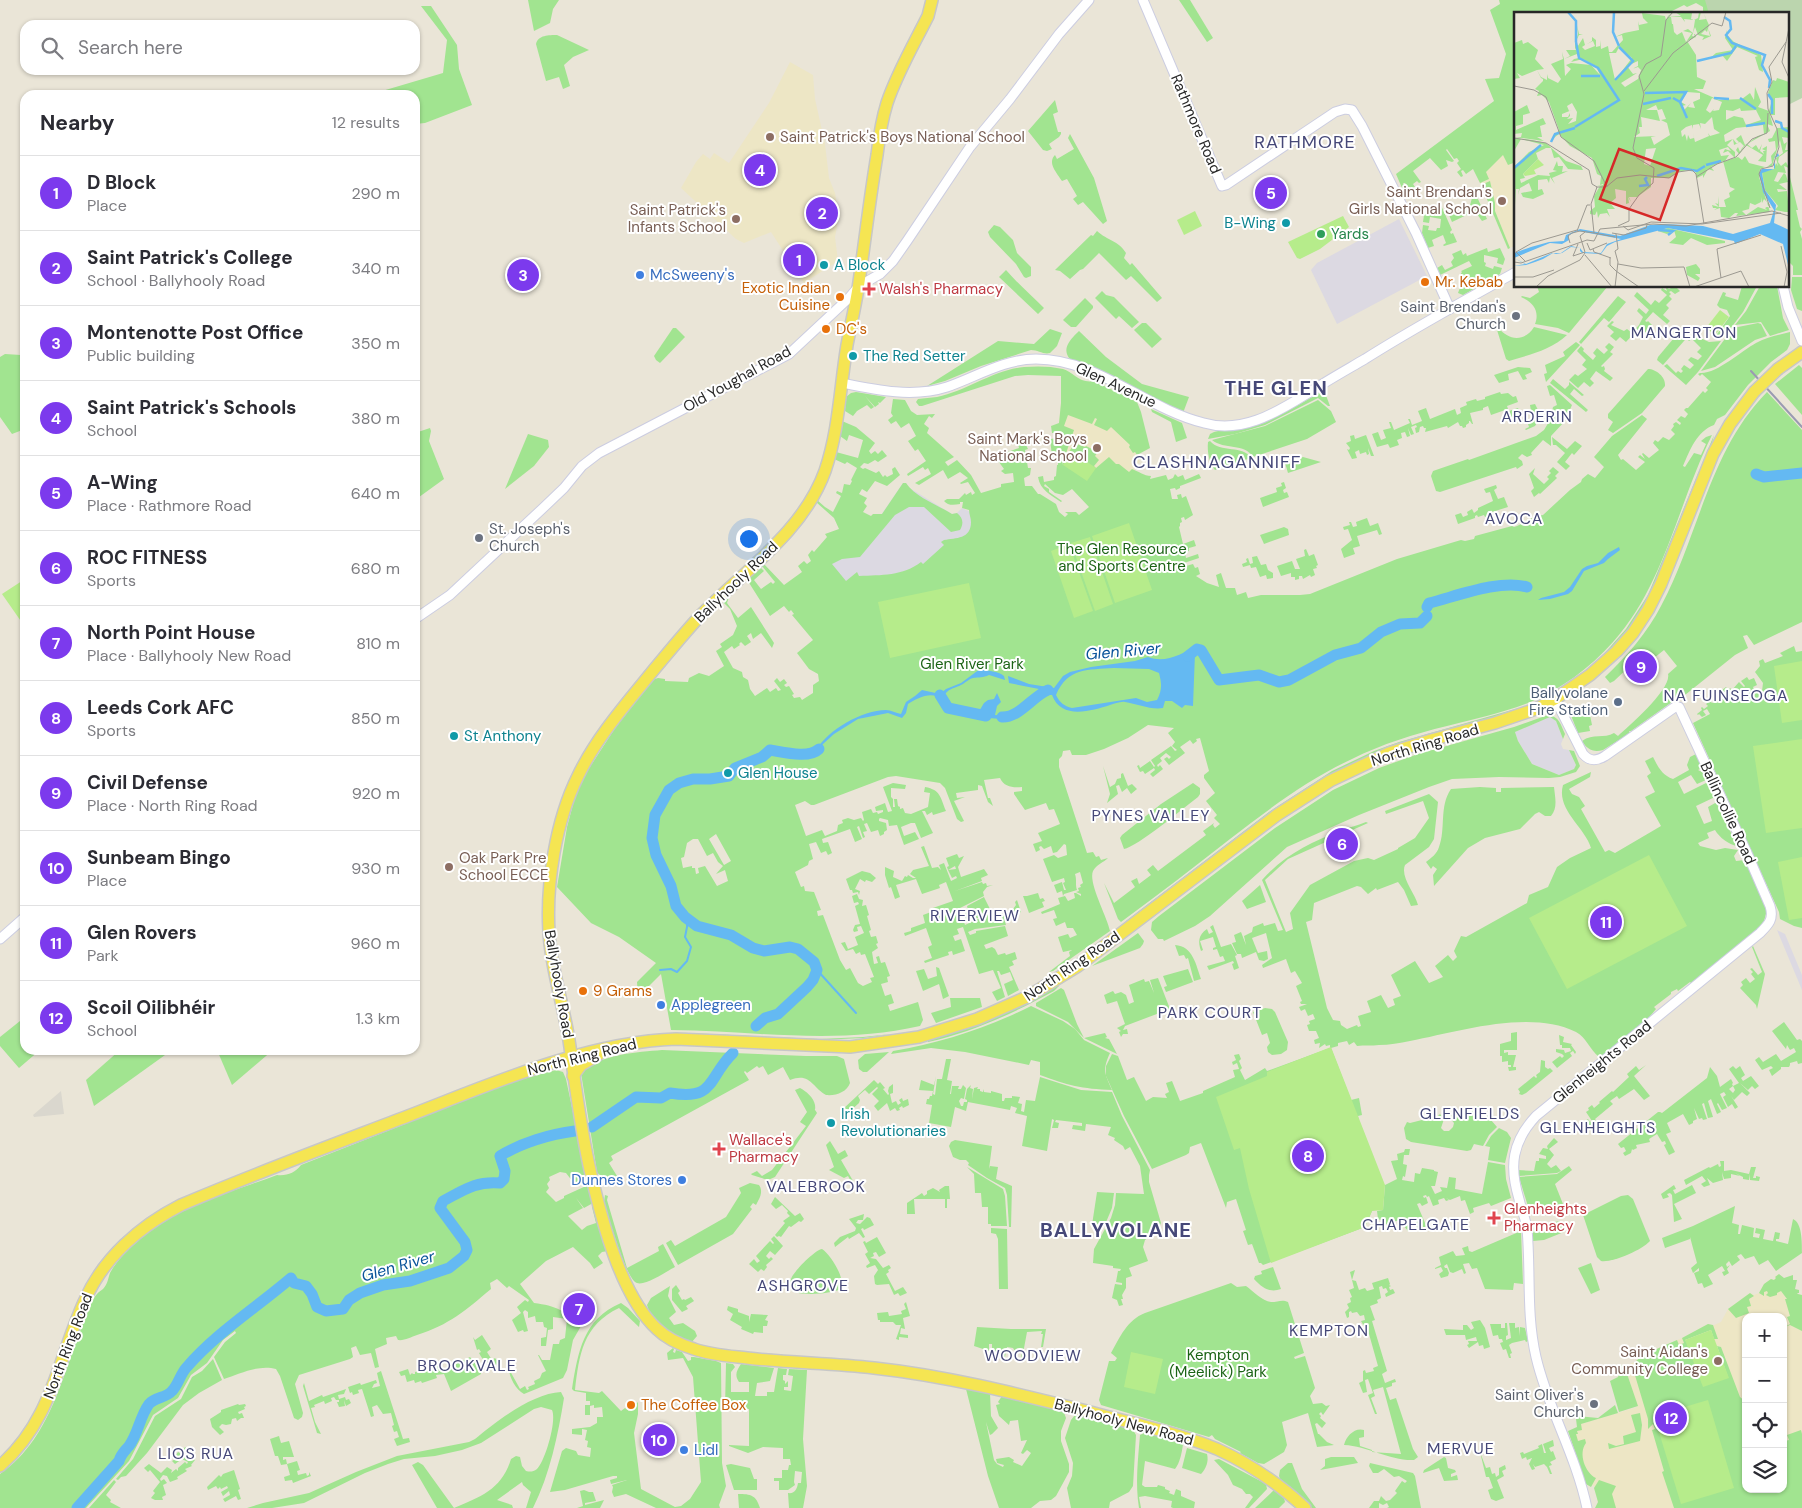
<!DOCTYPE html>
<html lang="en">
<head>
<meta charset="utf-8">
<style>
	body { margin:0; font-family:"DM Sans",sans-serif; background:#f2f2f3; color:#2b2b33 }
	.controls { position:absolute; right:15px; bottom:15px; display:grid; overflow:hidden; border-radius:10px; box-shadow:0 1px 4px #0004 }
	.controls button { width:45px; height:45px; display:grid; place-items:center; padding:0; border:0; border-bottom:1px solid #e1e1e2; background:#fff; color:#2b2b33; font:25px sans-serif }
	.you { position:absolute; left:748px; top:538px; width:18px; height:18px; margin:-12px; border:4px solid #fff; border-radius:50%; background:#1a73e8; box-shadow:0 0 0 8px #1a73e833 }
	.badge { display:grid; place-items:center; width:32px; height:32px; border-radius:50%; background:#7c3aed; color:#fff; font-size:16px; font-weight:700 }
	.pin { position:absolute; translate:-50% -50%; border:2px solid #fff; box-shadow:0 1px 5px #0006 }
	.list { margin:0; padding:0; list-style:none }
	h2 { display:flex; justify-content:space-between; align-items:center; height:65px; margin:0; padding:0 20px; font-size:21px }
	h2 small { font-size:16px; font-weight:400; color:#7c7c81 }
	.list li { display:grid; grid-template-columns:32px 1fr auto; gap:15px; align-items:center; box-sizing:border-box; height:75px; padding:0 20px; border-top:1px solid #e1e1e2 }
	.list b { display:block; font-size:19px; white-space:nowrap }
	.list p { margin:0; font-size:16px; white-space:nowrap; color:#7c7c81 }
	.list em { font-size:16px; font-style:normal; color:#7c7c81 }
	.icon { flex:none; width:28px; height:28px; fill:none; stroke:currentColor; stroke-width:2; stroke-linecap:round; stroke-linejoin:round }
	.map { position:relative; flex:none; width:1802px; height:1508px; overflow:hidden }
	.search { position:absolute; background:#fff; box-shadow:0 1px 4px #0004; left:20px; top:20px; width:400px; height:55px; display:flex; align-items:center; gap:12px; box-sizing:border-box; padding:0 18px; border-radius:15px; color:#7c7c81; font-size:19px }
	.panel { position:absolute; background:#fff; box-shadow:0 1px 4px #0004; left:20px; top:90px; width:400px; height:965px; border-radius:15px }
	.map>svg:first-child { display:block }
</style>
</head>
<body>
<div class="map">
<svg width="1802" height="1508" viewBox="0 0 1802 1508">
	<rect width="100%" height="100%" fill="#eae5d7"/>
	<g fill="#dcd9e2">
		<path d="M 1399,219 L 1427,276 L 1337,324 L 1311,270 L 1317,263 Z"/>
		<path d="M 903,483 L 906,483 L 908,487 L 921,495 L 952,514 L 957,513 L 962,508 L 1000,526 L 903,575 L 847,584 L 827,559 L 866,537 Z"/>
		<path d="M 1550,717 L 1556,721 L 1563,739 L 1561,744 L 1563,749 L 1569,750 L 1576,765 L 1574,769 L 1559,775 L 1532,764 L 1518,741 L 1515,732 Z"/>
		<path d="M 1777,930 L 1785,934 L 1802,975 L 1802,990 Z"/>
	</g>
	<g fill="#ede6c5">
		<path d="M 790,62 L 813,75 L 815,99 L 825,144 L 829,178 L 835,193 L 839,216 L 835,237 L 838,261 L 804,283 L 771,232 L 744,243 L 736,239 L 681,188 L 696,162 L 703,154 L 710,159 L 714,153 L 729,163 L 769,103 Z"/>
		<path d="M 1516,142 L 1516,245 L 1508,249 L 1476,173 Z"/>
		<path d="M 1061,403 L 1111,425 L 1130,442 L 1139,459 L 1140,462 L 1136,465 L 1134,472 L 1063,478 L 1058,433 Z"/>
		<path d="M 1778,1274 L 1802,1300 L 1802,1473 L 1783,1484 L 1783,1317 L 1746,1317 L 1746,1489 L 1743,1508 L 1595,1508 L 1598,1503 L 1595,1487 L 1592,1485 L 1591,1487 L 1586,1484 L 1569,1432 L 1581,1428 L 1581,1424 L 1637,1407 L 1625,1366 L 1635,1362 L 1643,1355 L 1682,1338 L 1708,1324 L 1712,1326 L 1721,1322 L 1728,1309 L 1750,1293 L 1754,1295 L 1759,1293 L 1764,1284 L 1771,1279 L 1774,1280 L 1776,1278 L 1775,1277 Z"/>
	</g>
	<g fill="#a1e490" fill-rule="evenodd">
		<path d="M 528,0 L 559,0 L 553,9 L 550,23 L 534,31 Z"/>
		<path d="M 1179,0 L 1190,0 L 1213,38 L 1207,42 Z"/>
		<path d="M 1499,0 L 1706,0 L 1711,14 L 1703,14 L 1703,7 L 1696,3 L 1687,7 L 1684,5 L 1666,14 L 1516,14 L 1516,82 L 1513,86 L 1516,88 L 1516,139 L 1514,140 L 1516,142 L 1516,162 L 1508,165 L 1503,155 L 1486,172 L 1489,179 L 1480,183 L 1473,169 L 1466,174 L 1463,170 L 1461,171 L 1463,176 L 1461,177 L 1457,172 L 1461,169 L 1457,163 L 1459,161 L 1457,158 L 1454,159 L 1447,149 L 1446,150 L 1454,161 L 1452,162 L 1446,160 L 1448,166 L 1441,170 L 1430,158 L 1413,171 L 1421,182 L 1419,183 L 1417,181 L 1413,184 L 1415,187 L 1411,190 L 1405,183 L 1403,183 L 1409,192 L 1405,195 L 1396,174 L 1494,101 L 1485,79 L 1499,78 L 1506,54 L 1490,10 L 1500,4 Z"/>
		<path d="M 421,6 L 431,6 L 457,45 L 459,69 L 472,105 L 425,123 L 415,124 L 415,95 L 372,94 L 443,73 L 447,40 Z"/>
		<path d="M 557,35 L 589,50 L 573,57 L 564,65 L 570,86 L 563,89 L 559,77 L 546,81 L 536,44 C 538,35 549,35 557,35 Z"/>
		<path d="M 1055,100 L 1058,112 L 1053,114 L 1058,132 L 1061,132 L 1061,134 L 1059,137 L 1049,144 L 1052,149 L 1047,151 L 1043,150 L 1028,131 Z"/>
		<path d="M 1070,134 L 1094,178 L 1107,221 L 1103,224 L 1083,202 L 1078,205 L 1073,199 L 1077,196 L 1067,179 L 1062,181 C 1057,173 1047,163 1055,155 L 1057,159 L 1074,149 L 1068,138 Z"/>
		<path d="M 1788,169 L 1798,210 L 1796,210 L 1800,227 L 1802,229 L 1800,232 L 1802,239 L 1802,275 L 1793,275 L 1793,266 L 1789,262 Z"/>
		<path d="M 1490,181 L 1495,203 L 1495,211 L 1510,248 L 1508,249 L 1481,185 Z"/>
		<path d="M 1473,188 L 1487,219 L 1482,221 L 1475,211 L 1452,222 L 1449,215 L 1454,213 L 1455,215 L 1461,213 L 1460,210 L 1469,209 L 1472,198 L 1467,197 L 1468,194 L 1472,194 Z"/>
		<path d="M 1440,203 L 1452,230 L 1450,232 L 1451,234 L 1453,233 L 1457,242 L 1444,246 L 1443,245 L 1446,243 L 1443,235 L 1432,240 L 1434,246 L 1428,248 L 1422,233 L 1423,225 L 1429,226 L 1428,230 L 1436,231 L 1437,228 L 1440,228 L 1441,219 L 1430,217 L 1429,223 L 1423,222 L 1424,215 Z"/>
		<path d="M 994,225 L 1000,227 L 1013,240 L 1017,253 L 1031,267 L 1031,276 L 1026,278 L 1024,277 L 1016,264 L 990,237 L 988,232 Z"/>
		<path d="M 1097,231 C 1108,241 1118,240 1126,253 L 1124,258 L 1130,265 L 1132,263 L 1162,298 L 1157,302 L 1131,276 L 1126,280 L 1099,253 L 1083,269 L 1080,270 L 1070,279 L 1060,271 L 1055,270 L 1091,235 L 1093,236 Z"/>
		<path d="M 1487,248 L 1488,252 L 1500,248 L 1505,259 L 1503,265 L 1497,263 L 1498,258 L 1484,255 L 1484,262 L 1486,263 L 1485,266 L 1493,269 L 1494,266 L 1502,268 L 1500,274 L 1463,295 L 1458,293 L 1464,277 L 1460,275 L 1462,272 L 1461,271 L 1472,266 L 1469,261 L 1440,275 L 1437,268 L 1442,265 L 1445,270 L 1453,266 L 1451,262 L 1454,258 L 1452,254 L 1461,250 L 1463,255 L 1466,253 L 1467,256 Z"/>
		<path d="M 1006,270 C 1018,284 1031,295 1044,308 L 1038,314 L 999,277 Z"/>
		<path d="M 1792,277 L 1802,277 L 1802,311 L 1797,309 L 1791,290 Z"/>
		<path d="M 1537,286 L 1608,286 L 1569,333 L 1558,328 L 1535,324 C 1540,311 1533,302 1521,297 L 1522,296 L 1530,298 L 1539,292 Z"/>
		<path d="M 1665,286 L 1669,289 L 1675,286 L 1680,291 L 1675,294 L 1671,291 L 1669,292 L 1671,294 L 1669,296 L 1672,299 L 1666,305 L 1669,308 L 1663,315 L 1670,321 L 1667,324 L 1653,312 L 1645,321 L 1647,322 L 1648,321 L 1652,325 L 1643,335 L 1637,330 L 1626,342 L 1620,337 L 1616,341 L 1610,336 L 1614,332 L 1607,326 L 1612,321 L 1614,322 L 1611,325 L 1624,331 L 1627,329 L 1632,333 L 1639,325 L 1643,317 L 1637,311 L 1639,308 L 1646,314 L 1649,310 L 1634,296 L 1637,292 L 1651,305 L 1655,300 L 1659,303 L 1667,295 L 1661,290 L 1662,288 L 1667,291 Z"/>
		<path d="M 1742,286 L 1757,286 L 1743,312 L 1724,337 L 1716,339 L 1715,337 L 1730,316 L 1727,310 L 1720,308 L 1717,305 L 1723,292 L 1726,293 L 1725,296 L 1738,300 Z"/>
		<path d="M 1760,286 L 1777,286 L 1783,318 L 1789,330 L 1770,336 L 1761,322 L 1735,325 L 1746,311 Z"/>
		<path d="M 1102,291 L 1106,295 L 1114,297 L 1139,322 L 1132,328 L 1119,316 L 1116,319 L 1095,298 Z"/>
		<path d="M 1618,296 L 1626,302 L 1609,322 L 1604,318 L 1581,344 L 1579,342 Z"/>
		<path d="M 1085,298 L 1093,306 L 1093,308 L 1076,327 L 1071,327 L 1063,320 Z"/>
		<path d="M 1142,323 L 1146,323 L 1162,339 L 1152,348 L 1134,330 Z"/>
		<path d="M 1758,323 L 1761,324 L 1767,336 L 1755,340 L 1715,367 L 1701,371 L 1733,328 Z"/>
		<path d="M 1684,326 L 1691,333 L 1663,365 L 1657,360 L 1658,357 Z"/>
		<path d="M 1498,327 C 1508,341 1525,342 1534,327 L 1567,335 C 1551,350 1529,355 1509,361 L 1506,359 L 1497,330 Z"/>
		<path d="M 673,328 L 676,328 L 685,337 L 660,363 L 656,360 L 654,356 Z"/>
		<path d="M 1050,329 L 1062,333 L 1057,346 L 1050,353 C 1044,355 1038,350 1031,350 L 981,366 L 945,381 L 927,386 L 998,341 L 1034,344 Z"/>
		<path d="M 1079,331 L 1106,357 L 1142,384 L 1189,397 L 1183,413 L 1084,364 L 1070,359 C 1061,348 1071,339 1079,331 Z"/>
		<path d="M 1790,332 L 1790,344 L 1787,350 L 1771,362 L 1748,385 L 1725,415 L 1717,419 L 1714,425 C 1697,431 1690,450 1683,466 L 1685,467 L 1694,453 L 1701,455 L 1706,444 L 1701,441 L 1706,437 L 1712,435 C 1678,503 1665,584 1613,642 C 1590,668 1560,690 1528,703 C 1502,713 1474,719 1447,726 C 1414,734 1382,744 1352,759 C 1307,780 1269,809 1230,839 C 1194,867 1158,895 1121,922 L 1118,919 L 1104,883 L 1114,903 L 1135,887 L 1131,881 L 1137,878 L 1139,884 L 1151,875 L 1147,870 L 1153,865 L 1158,871 L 1206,835 L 1203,831 L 1214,823 L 1213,825 L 1215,828 L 1220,824 L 1214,818 L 1217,815 L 1206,801 L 1215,793 L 1204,778 L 1204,775 L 1209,771 L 1200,738 L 1196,739 L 1197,741 L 1193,744 L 1190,740 L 1180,747 L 1185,753 L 1169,765 L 1164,759 L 1167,757 L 1169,759 L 1171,757 L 1166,753 L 1160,758 L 1162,761 L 1157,765 L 1158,767 L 1160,765 L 1163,769 L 1153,777 L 1150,774 L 1155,770 L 1154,768 L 1145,774 L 1143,771 L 1140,772 L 1137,766 L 1139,765 L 1140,768 L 1150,761 L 1154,767 L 1155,766 L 1151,760 L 1171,746 L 1175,751 L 1177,750 L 1172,746 L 1175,742 L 1168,733 L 1174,728 L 1148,725 L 1128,738 L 1104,749 L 1086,755 L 1072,755 L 1070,750 L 1063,751 L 1062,756 L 1059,759 L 1059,767 L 1087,853 L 1093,852 L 1096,857 L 1099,856 L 1101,860 L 1108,858 C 1104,862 1096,865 1093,871 C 1088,883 1107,916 1110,931 L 1053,971 L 1049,972 L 1070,956 L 1069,952 L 1072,950 L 1063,952 L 1058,937 L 1068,934 L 1070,938 L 1077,935 L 1073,928 L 1067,928 L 1065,922 L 1056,926 L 1053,919 L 1057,918 L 1054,910 L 1042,914 L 1041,912 L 1060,904 L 1058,898 L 1065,896 L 1068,901 L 1075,898 L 1074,893 L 1076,893 L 1081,896 L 1081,894 L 1076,892 L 1079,891 L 1078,888 L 1081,887 L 1080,885 L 1083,883 L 1080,872 L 1075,874 C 1077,880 1075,885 1077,890 L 1064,894 L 1063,896 L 1062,891 L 1057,893 L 1054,885 L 1062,882 L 1064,890 L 1066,890 L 1063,883 L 1065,882 L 1064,878 L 1052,882 L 1043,859 L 1054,855 L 1058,858 L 1067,855 L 1066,845 L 1064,844 L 1057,852 L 1053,853 L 1051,846 L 1044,849 L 1041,846 L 1039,847 L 1040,850 L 1036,852 L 1033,844 L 1042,841 L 1038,833 L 1060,824 L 1054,809 L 1049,810 L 1046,803 L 1025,810 L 1014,794 L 1014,792 L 1022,791 L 1022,787 C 1013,788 1004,787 1000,778 L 984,780 L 988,798 L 990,798 L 993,806 L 988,802 L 982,786 L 978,785 L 978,790 L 956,793 L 957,798 L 965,797 L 954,801 L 964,821 L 961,822 L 957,819 L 945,788 L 940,783 L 896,776 L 888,777 L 814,805 L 811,805 L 805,801 L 795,805 L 806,836 L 822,830 L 825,836 L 837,831 L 838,825 L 843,823 L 842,820 L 848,818 L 854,820 L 861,818 L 863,821 L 864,820 L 862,812 L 871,809 L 873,813 L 877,812 L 878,814 L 883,812 L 883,810 L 876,811 L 875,807 L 885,803 L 888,812 L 892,811 L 883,787 L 893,783 L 906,785 L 905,789 L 891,788 L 891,797 L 893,799 L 893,807 L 895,807 L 894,799 L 897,799 L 898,806 L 900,807 L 900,809 L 903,808 L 905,813 L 911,814 L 928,807 L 930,793 L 924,792 L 925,787 C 941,790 940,797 946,811 L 933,815 L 932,812 L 927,815 L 925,811 L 922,811 L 933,833 L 921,838 L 915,823 L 911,823 L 901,827 L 904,836 L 915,832 L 919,839 L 904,845 L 897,825 L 889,826 L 888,820 L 880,818 L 879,819 L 879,821 L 886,823 L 887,830 L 884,832 L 884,834 L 880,836 L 878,830 L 871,832 L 867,823 L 864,824 L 867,831 L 863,832 L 865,837 L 863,838 L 859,826 L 857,827 L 862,839 L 855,842 L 850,829 L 822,839 L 823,843 L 828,842 L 832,853 L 828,855 L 826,851 L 821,853 L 816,842 L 809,844 L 813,859 L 809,861 L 808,865 L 795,872 L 801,887 L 804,886 L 805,891 L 814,892 L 821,910 L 817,911 L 818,916 L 823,915 L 840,960 L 846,970 L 850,968 L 858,983 L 863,986 L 872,982 L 870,978 L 874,977 L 865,954 L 861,955 L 860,952 L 856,954 L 853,949 L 846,951 L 841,943 L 845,942 L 848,949 L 858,945 L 855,937 L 864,933 L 861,926 L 857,927 L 858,931 L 854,932 L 853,930 L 855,925 L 860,924 L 855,906 L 859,904 L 858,902 L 854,903 L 852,896 L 857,894 L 859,899 L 863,900 L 862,906 L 866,905 L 869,915 L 867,916 L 871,930 L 869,931 L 871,937 L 876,936 L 878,943 L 876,944 L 878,948 L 872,952 L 874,964 L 878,963 L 876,957 L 879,956 L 881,963 L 885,962 L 890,976 L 887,977 L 888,982 L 881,984 L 885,996 L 891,994 L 894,1003 L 888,1005 L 890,1011 L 918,1002 L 923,1020 L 920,1026 C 837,1045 755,1031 671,1030 L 661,974 L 638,997 L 637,982 L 656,963 L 619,937 L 591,923 L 557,887 L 567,827 L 575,797 L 586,773 L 619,722 L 652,680 L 658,678 L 665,679 L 665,681 L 688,682 L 689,678 L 699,673 L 709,676 L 724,666 L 716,651 L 722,647 L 720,644 L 733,635 L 737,626 L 730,609 L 722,601 L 728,595 L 729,597 L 727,603 L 738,618 L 751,607 L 774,643 L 772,648 L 761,633 L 753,639 L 751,633 L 747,636 L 751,642 L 745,646 L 741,642 L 739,644 L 740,645 L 734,649 L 732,646 L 724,652 L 733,668 L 742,672 L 743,677 L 748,680 L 750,689 L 755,696 L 767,688 L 770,692 L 776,688 L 778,691 L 781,690 L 774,681 L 777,678 L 780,682 L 784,679 L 787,683 L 784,685 L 786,687 L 789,686 L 794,694 L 792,695 L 794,698 L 800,697 L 802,700 L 813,693 L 813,685 L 819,681 L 818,674 L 809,669 L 797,653 L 813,640 L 792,615 L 794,614 L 791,610 L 789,612 L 784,606 L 770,616 L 746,578 L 760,567 L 764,571 L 754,580 L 761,589 L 771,582 L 773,584 L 775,582 L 762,566 L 763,563 L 784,585 L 802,572 L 798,566 L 804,561 L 807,564 L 811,561 L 808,555 L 812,550 L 814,552 L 827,537 L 825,534 L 839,529 L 834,518 L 816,502 L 817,500 L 825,507 L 833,512 L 841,496 L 836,493 L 837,491 L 842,493 L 844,484 L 850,485 L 852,481 L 851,480 L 857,468 L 847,462 L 845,464 L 834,459 L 836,452 L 858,458 L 863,440 L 849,435 L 847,441 L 840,436 L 842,421 L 856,427 L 875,443 L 869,451 L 871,454 L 875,451 L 878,454 L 882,450 L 887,456 L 878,462 L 875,460 L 868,464 L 864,463 L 860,467 L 863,469 L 865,468 L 876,473 L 879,471 L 883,477 L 885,475 L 887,477 L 893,474 L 892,469 L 895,467 L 900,475 L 887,486 L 875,481 L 867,492 L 862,489 L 859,494 L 867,498 L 864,503 L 867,506 L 863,512 L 871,516 L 873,514 L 882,514 L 903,483 L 906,483 C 915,497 938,505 952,514 L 957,513 C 963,518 964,523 960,530 L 951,532 L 924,507 L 909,507 L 895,515 L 860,557 L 842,559 L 832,564 L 846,581 L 857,572 L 859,576 C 881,575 903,576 921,562 L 923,564 L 944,545 L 941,542 L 944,540 C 956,538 971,539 971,522 C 971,518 969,514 969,510 L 962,508 L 963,502 L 960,502 L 960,504 C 954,505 948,506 944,501 L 947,499 L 959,499 L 965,493 L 966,495 L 971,492 L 972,495 L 975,493 L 968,482 L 961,484 L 960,483 L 968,478 L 960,472 L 948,479 L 943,470 L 919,485 L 915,483 L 931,474 L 928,468 L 925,470 L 923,467 L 908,476 L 907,474 L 926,461 L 918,449 L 915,451 L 908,441 L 916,436 L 909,423 L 901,428 L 896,421 L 891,424 L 888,420 L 893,416 L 891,413 L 893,399 L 905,400 L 911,411 L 917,415 L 935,414 L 932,418 L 929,416 L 924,424 L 929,428 L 927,433 L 954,457 L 945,462 L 948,466 L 957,460 L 971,475 L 981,493 L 1001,487 L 1001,484 L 1014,482 L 1013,473 L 1005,474 L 1001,471 L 1004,469 L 996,458 L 994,459 L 994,456 L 1000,451 L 1002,454 L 1019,448 L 1018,444 L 1025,443 L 1028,449 L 1025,450 L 1028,468 L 1031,468 L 1030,475 L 1024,478 L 1025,486 L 1032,486 L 1038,494 L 1040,494 L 1056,504 L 1059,512 L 1065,517 L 1068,514 L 1065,512 L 1076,512 L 1079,515 L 1089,507 L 1072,489 L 1063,495 L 1055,493 L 1045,484 L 1044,486 L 1049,489 L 1049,492 L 1062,501 L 1061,502 C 1051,495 1040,490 1038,477 L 1043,476 L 1044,482 L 1054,480 L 1054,477 L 1056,476 L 1057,465 L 1058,465 L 1058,456 L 1052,456 L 1050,439 L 1059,438 L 1058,433 L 1052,433 L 1051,426 L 1059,423 L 1061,403 L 1061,376 L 1028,375 L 1015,376 L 922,406 L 919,406 L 916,402 L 918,399 C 924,398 931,398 937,397 C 967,391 993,370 1024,367 C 1037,366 1050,366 1063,369 C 1073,372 1080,384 1094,381 L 1137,402 L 1141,412 L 1150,448 L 1137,455 L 1135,452 L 1133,453 L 1129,447 L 1130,445 L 1111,427 L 1107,431 L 1094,425 L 1097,419 L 1095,418 L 1092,424 L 1068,415 L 1064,426 L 1074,430 L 1062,465 L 1074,443 L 1085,447 L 1086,446 L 1098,452 L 1095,456 L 1099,460 L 1094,466 L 1096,468 L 1109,457 L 1116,464 L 1119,464 L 1129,472 L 1132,469 C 1138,471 1144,476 1151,476 L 1150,479 L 1166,475 L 1168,480 L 1173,478 L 1175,474 L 1178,477 L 1183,475 L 1185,480 L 1199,474 L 1201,478 L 1180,486 L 1180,488 L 1176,490 L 1175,488 L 1170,489 L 1172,499 L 1178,499 L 1177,495 L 1181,494 L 1182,498 L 1186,496 L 1193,515 L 1185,520 L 1184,517 L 1181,518 L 1182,522 L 1180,523 L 1180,526 L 1179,527 L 1183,544 L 1194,540 L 1196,546 L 1189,548 L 1189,551 L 1185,552 L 1186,558 L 1198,554 L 1199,558 L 1184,563 L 1186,566 L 1193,564 L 1195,568 L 1198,567 L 1200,574 L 1196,576 L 1207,583 L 1219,587 L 1216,575 L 1221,573 L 1226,588 L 1235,588 L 1237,595 L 1246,592 L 1248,598 L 1261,595 L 1300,595 L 1310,594 L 1397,559 L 1461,540 L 1465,541 L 1474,539 L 1475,536 L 1512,526 L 1514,527 C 1524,524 1532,516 1543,515 L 1570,490 L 1581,482 L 1582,479 L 1588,474 L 1595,478 L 1604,467 L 1594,457 L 1612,436 L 1642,415 L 1647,419 L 1618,455 L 1621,460 L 1623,459 L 1636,470 L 1645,462 L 1638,457 L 1640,455 L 1645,459 L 1642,454 L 1643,453 L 1649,458 L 1659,450 L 1653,443 L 1655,440 L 1658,442 L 1663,437 L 1669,440 L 1675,434 L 1671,430 L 1674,426 L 1673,424 L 1676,422 L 1680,425 L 1681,423 L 1677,420 L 1681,416 L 1685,418 L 1688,414 L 1684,410 L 1686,408 L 1688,408 L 1703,391 L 1705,393 L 1708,390 L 1706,388 L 1711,382 L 1702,374 L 1700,376 L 1698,374 L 1700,373 C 1717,374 1741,351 1756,343 C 1766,337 1779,335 1790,332 ZM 716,834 L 731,861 L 724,865 L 709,839 ZM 693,839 L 698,839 L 707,856 L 713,853 L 718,862 L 723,866 L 716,874 L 725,870 L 728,881 L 717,886 L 705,866 L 698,868 L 699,873 L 696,874 L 695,868 L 692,868 L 692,866 L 683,868 L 681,858 L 684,857 L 687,843 Z"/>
		<path d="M 1692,334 L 1709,342 L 1721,341 L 1698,372 L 1686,385 L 1664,366 L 1667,364 L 1676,373 L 1678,371 L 1681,373 L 1683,371 L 1681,369 L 1684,365 L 1690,369 L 1694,365 L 1688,360 L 1691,357 L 1698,360 L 1702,356 L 1697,352 L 1701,348 L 1692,339 L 1689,341 L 1688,340 Z"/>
		<path d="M 1576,342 L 1580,345 L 1546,382 L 1544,374 L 1547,373 L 1545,365 L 1565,356 L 1563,352 Z"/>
		<path d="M 1609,343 L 1614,347 L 1610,352 L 1613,354 L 1601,366 L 1602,367 L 1604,366 L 1605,369 L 1604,371 L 1613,378 L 1610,381 L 1596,371 L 1590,379 L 1594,383 L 1590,387 L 1584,382 L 1578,388 L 1569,380 L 1575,374 L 1578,376 L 1587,369 L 1582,365 L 1586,360 L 1577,351 L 1581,346 L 1584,349 L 1583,351 L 1593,360 L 1596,356 L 1593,353 L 1597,348 L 1604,354 L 1608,350 L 1605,347 Z"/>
		<path d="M 5,354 L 21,355 L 25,360 L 25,389 L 21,399 L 25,408 L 25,429 L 12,434 L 0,417 L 0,357 Z"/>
		<path d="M 1799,365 L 1802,368 L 1802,415 L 1775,384 Z"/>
		<path d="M 1518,367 L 1530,368 L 1532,372 L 1525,375 L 1527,379 L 1523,380 L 1518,371 L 1508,374 L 1509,380 L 1499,383 L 1494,375 Z"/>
		<path d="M 1648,369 C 1656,369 1666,377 1665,386 L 1642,413 L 1613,433 L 1608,430 L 1613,422 L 1608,418 L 1608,414 Z"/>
		<path d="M 1553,379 L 1565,389 L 1569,385 L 1569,382 L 1584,395 L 1582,396 L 1574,389 L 1570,394 L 1588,410 L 1586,412 L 1550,383 Z"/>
		<path d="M 1550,385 L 1572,405 L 1565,421 L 1551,436 L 1551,446 L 1543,440 L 1531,453 L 1532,455 L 1527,457 L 1522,454 L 1518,458 L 1522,461 L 1523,465 L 1517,469 L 1516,467 L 1440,492 L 1436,491 L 1431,476 L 1433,471 L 1468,459 L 1469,460 L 1536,436 L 1544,430 L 1550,420 L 1553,407 L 1557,405 L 1554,395 L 1550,396 L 1547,386 Z"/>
		<path d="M 1324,390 L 1330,406 L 1328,406 L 1318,398 L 1265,425 L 1235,434 L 1208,439 L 1210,434 L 1214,432 C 1225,429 1238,430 1249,427 C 1276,419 1300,404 1324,390 Z"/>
		<path d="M 856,392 L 886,397 L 880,403 L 878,402 L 879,404 L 875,407 L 865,396 L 874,407 L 871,409 L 867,405 L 857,411 L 853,416 L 845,411 L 846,397 L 851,393 Z"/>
		<path d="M 1500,392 L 1501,394 L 1508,393 L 1513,397 L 1516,396 L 1518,402 L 1507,406 L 1508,409 L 1491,415 L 1488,406 L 1483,408 L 1483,410 L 1470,413 L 1473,424 L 1472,424 L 1470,421 L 1469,421 L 1469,423 L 1466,425 L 1466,427 L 1463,428 L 1462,426 L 1460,426 L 1458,422 L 1448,428 L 1447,426 L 1425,432 L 1426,428 L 1424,428 L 1423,426 L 1420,427 L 1419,432 L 1416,433 L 1415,428 L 1417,427 L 1416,425 L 1411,427 L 1414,434 L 1411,435 L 1408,428 L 1410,436 L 1407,437 L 1405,432 L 1401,433 L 1402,438 L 1397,440 L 1399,445 L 1390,448 L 1388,444 L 1377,447 L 1372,434 L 1378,432 L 1381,440 L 1386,438 L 1383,430 L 1391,428 L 1389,422 L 1391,422 L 1394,430 L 1410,423 L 1408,419 L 1410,419 L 1412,425 L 1422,421 L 1418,411 L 1426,408 L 1430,419 L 1455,409 L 1457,415 L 1461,413 L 1460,408 L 1467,405 L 1466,402 L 1476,399 L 1477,401 L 1485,399 L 1485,397 Z"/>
		<path d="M 1767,392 L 1802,430 L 1802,622 L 1754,645 L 1747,635 L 1743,636 L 1748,648 L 1735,655 L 1685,695 L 1672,702 L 1631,731 L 1629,731 L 1630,733 L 1603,750 C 1593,753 1587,749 1582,741 C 1593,733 1604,739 1614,733 L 1618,736 C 1629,726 1672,689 1668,674 L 1677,666 L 1664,650 L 1654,658 L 1647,650 L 1614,681 L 1610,683 L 1605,677 C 1627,656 1647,633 1661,606 C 1699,535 1709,451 1767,392 Z"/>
		<path d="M 1318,400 L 1331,411 L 1336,422 L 1307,439 L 1253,457 C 1245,443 1224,450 1212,440 L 1265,426 Z"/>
		<path d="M 1535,404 L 1539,412 L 1541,411 L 1542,415 L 1535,426 L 1526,430 L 1525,429 L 1529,427 L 1528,424 L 1534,421 L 1531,412 L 1514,418 L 1513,416 L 1511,417 L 1509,411 L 1518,408 L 1521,414 L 1531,411 L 1530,405 Z"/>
		<path d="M 1151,409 L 1182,423 L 1187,438 L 1176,442 L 1171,422 L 1152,412 Z"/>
		<path d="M 430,428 L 431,431 L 429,441 L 444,479 L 415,500 L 415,433 Z"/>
		<path d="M 528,434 L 548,440 L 549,447 L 534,466 L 505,489 Z"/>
		<path d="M 1354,435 L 1355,439 L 1366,435 L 1374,456 L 1371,456 L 1368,448 L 1369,454 L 1367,455 L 1366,452 L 1360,454 L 1359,450 L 1355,452 L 1357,458 L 1352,459 L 1347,449 L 1349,450 L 1350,448 L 1346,443 L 1351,441 L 1350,436 Z"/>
		<path d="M 1714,435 L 1709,454 L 1651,596 L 1619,644 L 1596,663 L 1626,629 L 1648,595 Z"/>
		<path d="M 1552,437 L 1567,449 L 1575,441 L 1582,446 L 1574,455 L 1572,453 L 1565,462 L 1570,466 L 1566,470 L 1557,462 L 1565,453 L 1556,445 L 1553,445 Z"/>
		<path d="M 1210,441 C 1220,453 1244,445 1251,458 L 1215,470 C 1209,463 1207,451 1208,442 Z"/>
		<path d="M 1303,457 L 1321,462 L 1288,473 L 1285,463 Z"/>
		<path d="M 1553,467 L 1559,472 L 1555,476 L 1557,478 L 1540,494 L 1539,493 L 1534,497 L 1531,491 L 1534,488 L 1529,474 L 1535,468 L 1533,474 L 1544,484 L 1549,479 L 1547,477 L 1551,473 L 1549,471 Z"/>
		<path d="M 1284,482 L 1286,488 L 1283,490 L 1284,493 L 1287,492 L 1289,497 L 1263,507 L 1260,498 L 1277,492 L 1276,488 L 1282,486 L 1281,483 Z"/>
		<path d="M 1496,485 L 1497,488 L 1494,490 L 1498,499 L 1504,497 L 1508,507 L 1492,512 L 1491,510 L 1489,516 L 1485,517 L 1484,515 L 1478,517 L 1477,515 L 1475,516 L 1475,518 L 1458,524 L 1455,515 L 1461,513 L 1463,517 L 1468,515 L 1467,512 L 1472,509 L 1474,513 L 1478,510 L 1478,508 L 1493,501 L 1490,492 L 1486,493 L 1484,489 Z"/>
		<path d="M 1367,518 L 1370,526 L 1378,523 L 1382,534 L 1379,535 L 1377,530 L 1357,536 L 1360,546 L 1353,548 L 1355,554 L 1344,558 L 1341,549 L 1352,540 L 1348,529 L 1344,530 L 1343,527 L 1350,525 L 1349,522 L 1351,522 L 1353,527 L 1357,526 L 1356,522 Z"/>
		<path d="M 1284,527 L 1288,529 L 1289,535 L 1264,544 L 1260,535 Z"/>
		<path d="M 1306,549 L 1309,556 L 1314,554 L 1318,565 L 1316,566 L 1317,568 L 1313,569 L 1315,575 L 1311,577 L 1310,575 L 1303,579 L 1302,576 L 1299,576 L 1299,579 L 1295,580 L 1295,577 L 1291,577 L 1291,573 L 1281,576 L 1277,566 L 1292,561 L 1295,569 L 1300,569 L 1296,559 L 1305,556 L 1304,550 Z"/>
		<path d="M 1257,556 L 1261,565 L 1266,564 L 1268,570 L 1273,573 L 1273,578 L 1267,579 L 1266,575 L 1260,577 L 1256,567 L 1251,568 L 1250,565 L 1243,567 L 1242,564 L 1247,562 L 1246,559 L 1248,558 L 1250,564 L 1253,563 L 1252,557 Z"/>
		<path d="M 1794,646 L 1796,652 L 1802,651 L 1802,928 L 1794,926 L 1780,919 L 1779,912 L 1693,723 L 1710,714 L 1707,709 L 1703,711 L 1706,715 L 1702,717 L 1699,714 L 1698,715 L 1697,714 L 1702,710 L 1701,708 L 1702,707 L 1704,709 L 1708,706 L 1706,704 L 1710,701 L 1712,703 L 1719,699 L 1716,696 L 1717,695 L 1726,700 L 1722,690 L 1726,687 L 1728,690 L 1730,688 L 1732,690 L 1739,682 L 1744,687 L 1745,686 L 1741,681 L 1747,677 L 1749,680 L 1754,678 L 1757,685 L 1753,687 L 1756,693 L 1762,691 L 1763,683 L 1755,672 L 1760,666 L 1759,661 L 1763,659 L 1765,663 L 1783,656 L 1780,653 Z"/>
		<path d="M 1526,706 L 1491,720 L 1376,754 L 1127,924 L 1126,921 L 1269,812 L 1332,771 L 1374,751 L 1399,742 Z"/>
		<path d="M 1570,713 L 1590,715 L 1592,725 L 1589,726 L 1590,731 L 1578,733 Z"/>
		<path d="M 1548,715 C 1559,716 1561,725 1565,734 L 1563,739 L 1556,721 L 1550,717 L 1515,732 L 1518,741 L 1532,764 L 1559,775 L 1574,769 L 1576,765 L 1569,750 L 1574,751 L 1580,766 L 1576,772 L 1560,777 L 1549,778 L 1499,777 L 1452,779 L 1429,787 L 1359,815 L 1287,847 L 1210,916 L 1195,926 L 1164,941 L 1163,939 L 1158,939 L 1151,930 L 1152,922 L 1159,916 L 1275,828 L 1333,790 L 1379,768 L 1418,754 L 1514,727 Z"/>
		<path d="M 1696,754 L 1702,768 L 1698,770 L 1704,773 L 1706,780 L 1697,784 L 1691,775 L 1678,782 L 1684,794 L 1708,782 L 1715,797 L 1696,806 L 1704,824 L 1712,821 L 1708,807 L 1717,802 L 1737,846 C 1729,845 1719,837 1715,830 L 1707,833 L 1709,838 L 1698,843 L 1700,846 L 1716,850 L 1725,848 L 1738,850 L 1734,856 L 1736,861 L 1745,860 L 1767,910 L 1764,921 L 1759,928 L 1692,984 L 1690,982 L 1678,991 L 1677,989 L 1671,992 L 1671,994 L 1654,1007 L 1656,1009 L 1647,1020 L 1602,1057 L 1599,1057 C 1590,1050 1586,1037 1576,1032 C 1529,1009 1458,1032 1410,1041 C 1400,1043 1389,1045 1379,1045 C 1372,1046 1364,1045 1357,1046 L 1354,1042 L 1349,1045 L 1347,1041 L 1338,1043 L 1338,1046 L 1331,1048 L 1351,1100 L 1359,1098 L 1362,1115 L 1358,1116 L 1372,1211 L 1365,1227 L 1263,1265 L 1261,1263 L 1259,1263 L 1252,1244 L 1248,1245 L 1243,1231 L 1246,1230 L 1236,1199 L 1227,1202 L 1226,1208 L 1201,1143 L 1190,1147 L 1189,1153 L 1186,1155 L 1152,1169 L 1124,1116 L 1106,1076 L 1106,1066 L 1112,1054 L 1118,1056 L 1127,1080 L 1134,1077 L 1146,1101 L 1153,1097 L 1167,1098 L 1165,1094 L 1169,1092 L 1166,1083 L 1172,1081 L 1180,1101 L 1203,1093 L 1203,1091 L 1235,1077 L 1233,1070 L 1239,1069 L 1237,1063 L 1233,1065 L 1232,1062 L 1236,1060 L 1234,1055 L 1239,1054 L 1241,1059 L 1239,1061 L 1242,1068 L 1240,1070 L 1245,1080 L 1265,1068 L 1267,1071 L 1330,1048 L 1330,1045 L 1326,1046 L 1325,1044 L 1319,1048 L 1320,1043 L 1315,1044 L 1314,1040 L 1319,1038 L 1316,1031 L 1309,1031 L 1307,1025 L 1310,1024 L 1309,1021 L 1315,1019 L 1313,1014 L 1308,1016 L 1305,1009 L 1301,1011 L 1299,1007 L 1307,1004 L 1301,1004 L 1300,1002 L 1302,1001 L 1296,986 L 1302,983 L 1295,971 L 1291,973 L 1286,959 L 1263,968 L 1262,965 L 1272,958 L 1266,933 L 1252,938 L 1258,953 L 1267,951 L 1268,959 L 1264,961 L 1259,960 L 1256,952 L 1242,958 L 1241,954 L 1237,954 L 1232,943 L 1236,942 L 1234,935 L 1241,932 L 1246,945 L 1244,936 L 1252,932 L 1253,927 L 1263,923 L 1264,926 L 1275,923 L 1278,931 L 1283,930 L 1262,880 C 1283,856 1311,842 1340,831 C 1349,827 1357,826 1366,822 L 1368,823 L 1288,859 L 1265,880 L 1286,932 L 1293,929 L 1290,913 L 1310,885 L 1354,861 L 1368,858 L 1374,860 L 1398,849 L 1398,848 L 1415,838 L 1429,818 L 1423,801 L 1386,814 L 1385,811 L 1429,794 L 1438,802 L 1434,839 L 1429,847 L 1405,865 C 1400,877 1415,893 1418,905 L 1411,906 L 1404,890 L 1398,882 L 1377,890 L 1376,888 L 1368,894 L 1361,887 L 1357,886 L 1314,903 L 1312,920 L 1306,922 L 1327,1008 L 1333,1020 L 1340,1021 L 1341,1025 L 1347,1029 L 1357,1025 L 1358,1027 L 1361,1026 L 1358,1016 L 1371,1012 L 1367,1001 L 1381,995 L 1388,1008 L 1395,1005 L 1393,999 L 1401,996 L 1391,975 L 1415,961 L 1429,983 L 1443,977 L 1435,966 L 1448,955 L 1453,961 L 1457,957 L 1454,951 L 1461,936 L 1466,937 L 1527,903 L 1529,895 L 1548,887 L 1557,867 L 1570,858 L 1591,848 C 1585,827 1556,810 1563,785 L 1591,772 L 1590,777 L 1569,789 L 1572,794 L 1579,797 L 1585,806 L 1581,809 L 1605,852 L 1609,850 L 1615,853 L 1661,826 L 1645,797 L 1655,792 L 1647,776 L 1651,773 L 1645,761 L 1653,757 C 1658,767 1662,775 1673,779 L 1689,770 L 1687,765 L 1690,757 Z"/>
		<path d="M 1103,766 L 1110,787 L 1115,784 L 1117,779 L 1121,778 L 1121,774 L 1123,773 L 1128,786 L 1132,784 L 1137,789 L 1131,794 L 1127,788 L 1122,792 L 1119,785 L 1116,786 L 1118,794 L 1107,803 L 1110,794 Z"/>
		<path d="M 1193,783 L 1200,788 L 1200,794 L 1198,797 C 1185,807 1137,847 1124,849 L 1120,838 L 1122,835 L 1161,804 Z"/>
		<path d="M 1480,787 L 1496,788 L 1496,792 L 1501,792 L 1501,788 L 1554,787 C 1555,797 1558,808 1551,816 L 1545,816 L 1539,812 L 1535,814 L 1520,829 L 1485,838 L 1468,848 L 1434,886 L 1433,875 L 1437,869 L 1433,866 L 1431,869 L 1426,862 C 1431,858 1437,854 1439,847 C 1446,829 1439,806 1451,789 Z"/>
		<path d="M 924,846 L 932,868 L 938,867 L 941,870 L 939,865 L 944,863 L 951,881 L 957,878 L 956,876 L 952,878 L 948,870 L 956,869 L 955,866 L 948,870 L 947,867 L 949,866 L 946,858 L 957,854 L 959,858 L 964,856 L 958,867 L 961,877 L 984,869 L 988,875 L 981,878 L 982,881 L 955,891 L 982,882 L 983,884 L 986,883 L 987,886 L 993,885 L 987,887 L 983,892 L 984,896 L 960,908 L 961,912 L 968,910 L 967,906 L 984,897 L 991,911 L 981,917 L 964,922 L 965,925 L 993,912 L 994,917 L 992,918 L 993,920 L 1014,912 L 1013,909 L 1016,905 L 1015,902 L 1017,900 L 1021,912 L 1004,918 L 1006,925 L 975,929 L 968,932 L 970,935 L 976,933 L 976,931 L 1005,926 L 1008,936 L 984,945 L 986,949 L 992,947 L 995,949 L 998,955 L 1005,953 L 1006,955 L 1015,952 L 1017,959 L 1012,961 L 1014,965 L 1009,967 L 1019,990 L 1008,996 L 1004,984 L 1013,980 L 1010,972 L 1001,975 L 999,971 L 997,971 L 1005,997 L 997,1001 L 992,992 L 1001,988 L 993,970 L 979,974 L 963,927 L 957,929 L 959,934 L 953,936 L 955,941 L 961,939 L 965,951 L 953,955 L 952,951 L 948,952 L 949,955 L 925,963 L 924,961 L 932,958 L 928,947 L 932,945 L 926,928 L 905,936 L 904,933 L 911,931 L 911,928 L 925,923 L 923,915 L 931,912 L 930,909 L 953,901 L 946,882 L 939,885 L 940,888 L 922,894 L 916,879 L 896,885 L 900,897 L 895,899 L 891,887 L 889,888 L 885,875 L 885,867 L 894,871 L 893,877 L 902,881 L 905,876 L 907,877 L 908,875 L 913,878 L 916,878 L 910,874 L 913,870 L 929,866 L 921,847 Z"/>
		<path d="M 862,871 L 870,873 L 876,878 L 872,882 L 866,880 L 865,882 L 860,879 L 855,889 L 860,891 L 859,895 L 858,892 L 853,893 L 852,890 L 850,890 L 846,879 Z"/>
		<path d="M 1260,885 L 1266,902 L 1247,909 L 1242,901 Z"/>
		<path d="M 1038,893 L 1040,899 L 1043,898 L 1045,901 L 1042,902 L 1044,907 L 1029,913 L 1023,896 L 1027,896 Z"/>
		<path d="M 1213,925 L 1221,947 L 1231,944 L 1237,955 L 1235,956 L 1239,968 L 1234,970 L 1232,964 L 1234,963 L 1233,961 L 1209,970 L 1207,966 L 1225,961 L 1223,956 L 1220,957 L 1217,949 L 1213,950 L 1213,948 L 1216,947 L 1213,937 L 1200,941 L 1203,950 L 1201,951 C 1198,942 1198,935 1207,929 L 1209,934 L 1213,932 L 1210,927 Z"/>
		<path d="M 1138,933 L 1144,941 L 1143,944 L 1140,948 L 1092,966 Z"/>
		<path d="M 1175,945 C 1193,946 1196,965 1201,979 L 1194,981 L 1188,958 L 1186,959 L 1184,955 L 1179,956 Z"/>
		<path d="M 1753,946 L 1765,974 L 1757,1009 L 1756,1005 L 1740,988 L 1743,985 L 1741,982 L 1746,978 L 1750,983 L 1755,979 L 1751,974 L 1753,972 L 1750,969 L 1752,968 L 1758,975 L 1762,972 L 1752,947 Z"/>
		<path d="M 936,967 L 939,968 L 949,996 L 943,999 L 939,984 L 923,991 L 916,971 L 924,969 L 928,979 L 937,976 Z"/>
		<path d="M 1188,969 L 1193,982 L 1166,992 L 1164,987 L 1167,986 L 1163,976 Z"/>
		<path d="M 1158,978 L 1170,1009 L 1125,1026 L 1123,1030 L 1127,1029 L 1128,1034 L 1123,1034 L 1121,1037 L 1119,1032 L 1121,1031 L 1117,1028 L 1125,1024 L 1117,1001 L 1107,1004 L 1104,995 L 1113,991 L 1115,994 L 1121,992 L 1126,995 L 1129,1004 L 1134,1002 L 1129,985 L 1144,979 L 1145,982 L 1149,981 L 1154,993 L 1150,980 Z"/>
		<path d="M 1057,985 L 1059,986 L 1054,991 C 1014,1013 973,1032 928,1042 L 928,1039 Z"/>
		<path d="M 1061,988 L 1064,990 L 1077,1024 L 1084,1038 L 1105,1033 L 1107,1037 L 1105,1038 L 1109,1039 L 1117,1054 L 1084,1038 L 1068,1022 L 1036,1006 L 1036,1003 Z"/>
		<path d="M 950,998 L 980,998 L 982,1007 L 936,1023 L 931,1013 L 951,1007 Z"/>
		<path d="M 1031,1006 L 1063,1021 L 1075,1029 L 1084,1040 L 1110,1053 C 1102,1070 1105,1074 1112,1090 C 1082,1089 1067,1085 1040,1075 L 1040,1062 L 1031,1060 L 1029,1065 L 965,1052 L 931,1048 L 891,1054 L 893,1051 C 941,1043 987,1028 1031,1006 Z"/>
		<path d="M 1265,1008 L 1272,1009 L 1275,1012 L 1288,1042 L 1287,1050 L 1281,1054 L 1272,1055 L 1268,1052 L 1267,1047 L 1270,1043 L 1267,1033 L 1262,1035 L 1253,1012 Z"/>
		<path d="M 25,1017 L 25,1050 L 40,1050 L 19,1068 L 0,1046 L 0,1037 Z"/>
		<path d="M 1784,1022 L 1797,1040 L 1800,1039 L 1802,1041 L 1802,1063 L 1798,1064 L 1797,1061 L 1790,1063 L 1790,1065 L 1789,1067 L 1781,1067 L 1781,1069 L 1772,1076 L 1769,1070 L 1773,1068 L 1771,1066 L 1762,1070 L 1755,1060 L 1759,1057 L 1763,1062 L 1776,1054 L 1781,1061 L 1796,1052 L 1794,1048 L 1790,1050 L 1787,1045 L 1786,1049 L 1772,1031 Z"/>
		<path d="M 667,1032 L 819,1039 L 863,1037 L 891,1034 L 863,1038 L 819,1040 Z"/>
		<path d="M 1517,1032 L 1517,1050 L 1504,1050 L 1504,1053 L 1508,1052 L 1508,1055 L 1516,1055 L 1513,1067 L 1516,1067 L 1516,1070 L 1509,1071 L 1508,1067 L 1511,1067 L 1511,1065 L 1508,1065 L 1508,1061 L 1502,1062 L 1502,1056 L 1500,1056 L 1500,1044 L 1511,1041 L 1511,1033 Z"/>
		<path d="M 1559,1035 L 1564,1037 L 1563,1042 L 1572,1044 L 1571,1045 L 1576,1052 L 1575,1054 L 1573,1051 L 1570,1053 L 1572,1056 L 1557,1068 L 1552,1062 L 1560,1056 L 1562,1058 L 1564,1056 L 1562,1054 L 1556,1052 L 1556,1049 L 1564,1050 L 1565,1053 L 1571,1051 L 1570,1048 L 1562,1048 L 1562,1045 L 1560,1045 Z"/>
		<path d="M 120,1050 L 172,1050 L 94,1106 L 86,1080 Z"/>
		<path d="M 217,1050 L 273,1050 L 232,1085 Z"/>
		<path d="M 662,1050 L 806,1056 L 837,1056 L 844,1059 L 850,1083 C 847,1092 836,1096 826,1095 C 812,1087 810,1072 790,1080 L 783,1067 L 768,1075 L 763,1066 L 759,1068 L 757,1066 L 747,1073 L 745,1071 L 744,1072 L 749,1080 L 611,1156 L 613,1160 L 609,1163 L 617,1176 C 609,1178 602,1179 597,1172 L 581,1073 C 599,1054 638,1052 662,1050 Z"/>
		<path d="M 889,1052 L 867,1072 L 863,1072 L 859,1069 L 858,1060 L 865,1054 Z"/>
		<path d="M 946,1059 L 951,1059 L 947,1080 L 952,1081 L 950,1094 L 951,1094 L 952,1086 L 959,1086 L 958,1089 L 961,1089 L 963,1085 L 966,1088 L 964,1099 L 961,1098 L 959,1101 L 961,1106 L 963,1106 L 964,1102 L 967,1102 L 967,1100 L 965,1099 L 967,1089 L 971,1085 L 970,1088 L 973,1089 L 972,1099 L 974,1088 L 978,1087 L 977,1089 L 980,1089 L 980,1091 L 983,1092 L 984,1089 L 984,1092 L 991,1093 L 991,1091 L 1002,1094 L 1002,1101 L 1004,1101 L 1005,1098 L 1012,1098 L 1012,1096 L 1020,1097 L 1018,1103 L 1022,1104 L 1021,1111 L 1024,1112 L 1026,1100 L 1035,1101 L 1040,1077 L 1081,1090 L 1112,1092 L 1122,1116 L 1150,1170 L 1149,1175 L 1149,1182 L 1161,1223 L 1157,1231 L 1145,1240 L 1143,1247 L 1148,1261 L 1129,1268 L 1132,1276 L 1126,1278 L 1126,1288 L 1122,1295 L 1123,1299 L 1121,1299 L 1123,1305 L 1119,1306 L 1117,1300 L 1112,1298 L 1115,1284 L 1122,1285 L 1122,1283 L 1116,1282 L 1118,1271 L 1120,1271 L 1121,1269 L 1113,1268 L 1113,1266 L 1093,1263 L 1094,1249 L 1111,1218 L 1115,1205 L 1116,1193 L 1144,1194 L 1140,1166 L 1130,1147 L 1125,1150 L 1123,1146 L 1114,1140 L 1115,1138 L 1108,1135 L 1111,1127 L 1086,1124 L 1085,1131 L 1072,1129 L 1073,1125 L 1082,1126 L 1082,1123 L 1056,1120 L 1055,1122 L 1059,1123 L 1058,1128 L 1052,1128 L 1054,1120 L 1052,1119 L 1047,1151 L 1022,1146 L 1027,1116 L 1015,1113 L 1017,1108 L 1011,1106 L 1010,1110 L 968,1102 L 966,1111 L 955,1107 L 951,1127 L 929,1123 L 932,1105 L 926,1104 L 927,1099 L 929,1099 L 930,1096 L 932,1096 L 933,1091 L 919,1090 L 921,1080 L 934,1085 L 936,1076 L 933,1094 L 935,1095 L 937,1079 L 942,1079 Z"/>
		<path d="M 1541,1060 L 1545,1061 L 1545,1067 L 1548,1069 L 1550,1068 L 1553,1071 L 1526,1093 L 1522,1095 L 1519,1094 L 1520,1092 L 1518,1089 L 1534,1076 L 1536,1078 L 1537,1077 L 1536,1075 L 1540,1072 Z"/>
		<path d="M 1646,1065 L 1634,1076 L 1650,1096 L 1644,1100 L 1634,1089 L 1619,1099 L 1617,1096 L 1610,1101 L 1613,1104 L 1595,1119 L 1606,1133 L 1602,1135 L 1594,1125 L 1588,1128 L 1584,1122 L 1588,1119 L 1590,1122 L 1592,1121 L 1586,1112 L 1589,1110 L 1588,1108 L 1592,1105 L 1594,1108 L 1600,1103 L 1599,1102 L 1612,1091 L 1613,1092 L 1629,1077 L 1627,1074 L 1636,1066 L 1639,1070 Z"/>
		<path d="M 1733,1066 L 1736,1069 L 1740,1066 L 1745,1075 L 1741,1078 L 1743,1081 L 1751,1076 L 1759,1086 L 1755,1089 L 1752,1086 L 1748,1090 L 1740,1083 L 1750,1093 L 1747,1096 L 1742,1092 L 1734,1100 L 1731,1096 L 1738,1107 L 1735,1109 L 1732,1104 L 1728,1107 L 1723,1097 L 1726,1095 L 1724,1092 L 1720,1094 L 1727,1108 L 1722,1110 L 1718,1103 L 1717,1104 L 1721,1112 L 1717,1114 L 1711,1099 L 1708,1101 L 1713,1117 L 1708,1118 L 1704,1103 L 1702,1104 L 1707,1119 L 1703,1120 L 1702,1118 L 1699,1119 L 1694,1108 L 1697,1119 L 1693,1121 L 1693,1123 L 1689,1125 L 1683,1114 L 1667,1123 L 1671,1132 L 1666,1134 L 1675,1152 L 1669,1155 L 1664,1145 L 1666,1144 L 1665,1141 L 1662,1142 L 1657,1134 L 1649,1139 L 1650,1142 L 1636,1145 L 1637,1148 L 1633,1150 L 1632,1149 L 1631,1153 L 1625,1156 L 1623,1153 L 1626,1151 L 1624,1147 L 1621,1148 L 1618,1144 L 1658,1112 L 1660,1112 L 1662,1113 L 1707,1078 L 1710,1067 L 1717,1076 L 1720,1087 L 1731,1079 L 1733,1083 L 1732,1084 L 1733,1086 L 1729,1089 L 1733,1093 L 1735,1090 L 1733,1086 L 1739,1083 L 1729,1069 Z"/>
		<path d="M 556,1070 L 563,1072 L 566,1079 L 587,1179 L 576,1183 L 573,1182 L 566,1173 L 560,1172 L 549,1177 L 550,1180 L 547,1184 L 549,1188 L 546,1192 L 556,1202 L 564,1198 L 564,1196 L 586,1186 L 588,1183 L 593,1203 L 584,1208 L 576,1198 L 583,1208 L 568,1216 L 582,1230 L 587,1226 L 596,1223 L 592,1207 L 594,1207 L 608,1251 L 602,1252 L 598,1256 L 603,1263 L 594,1269 L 590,1263 L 573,1247 L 546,1261 L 520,1284 L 534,1303 C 556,1306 565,1310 581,1326 L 573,1340 L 567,1370 L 563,1378 L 524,1394 C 516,1390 509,1377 509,1369 L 520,1389 L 525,1386 L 527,1390 L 529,1389 L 528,1387 L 535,1384 L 534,1381 L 540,1378 L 542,1373 L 546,1371 L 538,1355 L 539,1355 L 542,1360 L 550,1360 L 553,1344 L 559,1344 L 560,1340 L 565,1338 L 567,1319 L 553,1317 L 553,1329 L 548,1330 L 546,1346 L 541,1346 L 541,1338 L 546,1337 L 547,1328 L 544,1327 L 543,1322 L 536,1322 L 535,1316 L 528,1318 L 528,1312 L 525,1310 L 523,1312 L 528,1331 L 524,1332 L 523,1330 L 518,1332 L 512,1320 L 521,1313 L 517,1307 L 525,1300 L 528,1302 L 529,1300 L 509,1286 L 507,1288 L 497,1279 L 490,1283 L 491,1289 C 466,1310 449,1325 417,1335 C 411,1337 404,1341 398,1340 L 396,1336 L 386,1338 L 387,1344 L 375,1349 L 379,1367 L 375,1368 L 371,1353 L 360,1355 L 356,1346 L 351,1348 L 353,1357 L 350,1359 L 299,1375 L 295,1384 L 303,1413 L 302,1417 L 298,1420 L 294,1418 L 280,1376 L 276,1369 C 259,1364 239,1374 224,1379 L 214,1357 L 225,1342 L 236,1333 L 235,1331 L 223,1340 L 207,1363 L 191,1375 L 178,1398 L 153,1415 L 129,1461 L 86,1508 L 0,1508 L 0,1474 C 55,1436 64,1364 90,1307 C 91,1303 94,1297 97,1294 C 98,1292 101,1291 103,1289 C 108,1284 108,1278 110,1273 C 117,1260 130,1248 140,1239 C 178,1206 232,1192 277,1175 C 287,1176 295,1173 301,1165 L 509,1083 Z"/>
		<path d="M 874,1080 L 878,1084 L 880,1082 L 885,1088 L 883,1089 L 888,1095 L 889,1094 L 888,1091 L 889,1087 L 893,1084 L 893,1093 L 890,1094 L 892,1103 L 896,1101 L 898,1105 L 901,1103 L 899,1100 L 902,1098 L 903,1101 L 908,1099 L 909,1105 L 903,1108 L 902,1106 L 899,1108 L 900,1110 L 897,1111 L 895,1108 L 890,1111 L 887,1103 L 878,1111 L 874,1106 L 879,1101 L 872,1094 L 878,1088 L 877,1087 L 869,1094 L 865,1090 L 858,1096 L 860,1100 L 859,1103 L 848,1113 L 842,1110 Z"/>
		<path d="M 800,1088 C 806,1091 814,1098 815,1105 C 816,1113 813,1106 817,1113 L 775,1177 L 768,1180 L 752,1175 L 751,1174 L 757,1171 L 762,1176 L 772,1170 L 806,1126 L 800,1122 L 807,1112 L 795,1090 Z"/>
		<path d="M 1479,1106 L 1497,1127 L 1489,1135 L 1483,1146 L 1474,1144 L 1471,1150 L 1467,1151 L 1411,1142 L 1406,1139 L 1404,1128 L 1407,1122 L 1410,1123 L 1438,1116 L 1440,1114 L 1444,1119 L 1441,1128 L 1444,1131 L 1449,1131 L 1453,1127 L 1454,1123 L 1450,1118 L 1453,1112 Z"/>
		<path d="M 1499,1128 L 1507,1132 L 1511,1138 L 1505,1163 L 1488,1160 L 1490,1147 L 1485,1146 L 1491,1136 Z"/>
		<path d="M 1554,1138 L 1558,1142 L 1549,1149 L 1554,1155 L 1547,1164 L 1551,1168 L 1556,1165 L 1561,1171 L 1557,1173 L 1519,1176 L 1518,1170 L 1534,1171 L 1536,1161 L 1539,1161 L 1539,1158 L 1546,1159 L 1546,1156 L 1539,1154 L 1543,1148 L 1548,1149 L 1547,1146 Z"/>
		<path d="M 955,1140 L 992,1146 L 989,1169 L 990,1166 L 998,1167 L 996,1179 L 1012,1186 L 1011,1227 L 1009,1227 L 1007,1195 L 1005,1188 L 987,1178 L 968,1165 L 969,1163 L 966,1160 L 960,1160 L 953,1157 L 949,1146 L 951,1142 Z"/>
		<path d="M 830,1141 L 838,1154 L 845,1150 L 848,1156 L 841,1160 L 856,1186 L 854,1187 L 848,1176 L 844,1178 L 829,1170 L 834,1167 L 826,1145 Z"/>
		<path d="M 1405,1149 L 1410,1149 L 1409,1155 L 1404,1155 L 1403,1164 L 1407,1165 L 1405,1177 L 1403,1176 L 1402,1180 L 1414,1182 L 1415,1173 L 1420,1174 L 1422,1168 L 1434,1170 L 1434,1171 L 1438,1172 L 1435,1186 L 1431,1186 L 1435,1194 L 1442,1191 L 1440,1187 L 1447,1188 L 1449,1177 L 1456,1178 L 1455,1189 L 1482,1194 L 1488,1162 L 1505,1165 L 1506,1179 L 1511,1198 L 1491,1206 L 1489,1203 L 1473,1208 L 1474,1212 L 1470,1214 L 1465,1200 L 1461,1201 L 1460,1196 L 1450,1200 L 1446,1198 L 1449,1200 L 1446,1201 L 1444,1198 L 1438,1200 L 1439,1204 L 1433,1206 L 1429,1196 L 1427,1197 L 1426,1195 L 1423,1196 L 1424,1198 L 1426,1197 L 1428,1203 L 1422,1206 L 1420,1203 L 1417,1204 L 1428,1230 L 1408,1231 L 1399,1220 L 1382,1226 L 1383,1221 L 1378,1219 L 1377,1211 L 1383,1210 L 1385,1185 L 1397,1179 L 1391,1161 L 1398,1160 L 1397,1154 L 1404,1152 Z"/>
		<path d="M 1720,1161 L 1724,1161 L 1724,1171 L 1731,1170 L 1749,1174 L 1751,1167 L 1756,1167 L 1753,1178 L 1756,1178 L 1756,1176 L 1760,1177 L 1759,1181 L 1750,1180 L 1750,1174 L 1749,1180 L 1743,1179 L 1743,1177 L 1735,1173 L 1740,1176 L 1731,1174 L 1731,1178 L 1724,1179 L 1722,1172 L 1723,1180 L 1713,1183 L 1707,1178 L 1710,1185 L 1704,1187 L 1701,1184 L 1706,1181 L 1702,1176 L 1686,1185 L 1684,1180 L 1709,1167 L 1710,1168 L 1718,1164 L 1719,1167 L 1721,1166 Z"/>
		<path d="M 1569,1166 L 1572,1170 L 1555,1184 L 1565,1209 L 1546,1213 L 1530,1213 L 1519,1177 L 1557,1174 Z"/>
		<path d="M 967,1167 L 1003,1189 L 1005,1196 L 1007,1226 L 991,1226 L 991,1224 L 988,1224 L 988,1207 L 982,1207 L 981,1193 L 975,1193 L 974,1174 Z"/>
		<path d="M 750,1183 L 759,1185 C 764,1192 759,1199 756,1205 L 753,1203 L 750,1207 L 752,1209 L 733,1234 L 678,1265 L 666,1243 L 671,1240 L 675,1246 L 726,1217 L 741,1193 L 739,1188 Z"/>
		<path d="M 1674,1185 L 1676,1189 L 1673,1190 L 1675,1194 L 1692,1185 L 1696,1193 L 1674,1204 L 1682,1219 L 1674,1222 L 1672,1195 L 1670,1193 L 1667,1194 L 1669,1197 L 1663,1199 L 1661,1194 Z"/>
		<path d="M 945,1186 L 949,1186 L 950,1199 L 947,1199 L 947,1208 L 945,1208 L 945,1199 L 914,1199 L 915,1214 L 907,1214 L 907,1203 L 922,1193 L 924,1196 L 927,1194 L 927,1191 L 933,1188 L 940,1192 L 939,1190 Z"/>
		<path d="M 1097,1192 L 1114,1193 L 1112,1208 L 1104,1227 L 1092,1225 Z"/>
		<path d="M 605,1195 L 608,1196 L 607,1200 L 627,1268 L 659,1251 L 658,1247 L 663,1244 L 675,1267 C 667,1271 646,1286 637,1283 C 626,1280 608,1215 604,1202 Z"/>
		<path d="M 1628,1195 L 1633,1199 L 1650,1241 C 1642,1250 1612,1263 1601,1261 L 1597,1257 L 1583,1215 L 1621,1196 Z"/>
		<path d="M 775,1197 L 795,1216 L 800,1213 L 804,1219 L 801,1222 L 799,1221 L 791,1227 L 789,1226 L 781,1237 L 779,1236 L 777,1237 L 775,1235 L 785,1223 L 783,1221 L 790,1216 L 787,1213 L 788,1211 L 782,1205 L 776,1209 L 771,1204 Z"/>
		<path d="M 1735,1206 L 1732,1223 L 1739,1225 L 1738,1234 L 1740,1234 L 1742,1225 L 1754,1228 L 1753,1237 L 1759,1238 L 1760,1234 L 1755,1233 L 1756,1228 L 1765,1230 L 1763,1239 L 1773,1241 L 1775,1232 L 1780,1233 L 1779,1239 L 1776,1239 L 1776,1241 L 1788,1244 L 1793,1219 C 1802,1223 1802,1241 1802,1253 L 1776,1271 L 1768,1260 L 1759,1265 L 1754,1256 L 1745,1259 L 1741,1254 L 1737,1256 L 1740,1260 L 1732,1266 L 1729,1261 L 1726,1264 L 1727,1267 L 1730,1265 L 1727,1269 L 1729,1273 L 1724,1276 L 1722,1272 L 1725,1271 L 1722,1266 L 1708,1275 L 1713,1284 L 1704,1288 L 1702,1283 L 1698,1284 L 1694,1273 L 1699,1271 L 1699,1268 L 1693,1273 L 1691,1268 L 1697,1263 L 1690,1237 L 1690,1239 L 1665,1248 L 1662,1238 L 1693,1226 Z"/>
		<path d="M 864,1214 L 863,1220 L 858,1220 L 856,1223 L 860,1224 L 867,1217 L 870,1218 L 874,1225 L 864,1230 L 863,1228 L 861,1229 L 865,1237 L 863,1238 L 859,1233 L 849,1239 L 848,1237 L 835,1247 L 834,1243 L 840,1237 L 855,1231 L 856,1228 L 849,1219 Z"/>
		<path d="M 1560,1221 L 1564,1232 L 1544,1240 L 1533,1241 L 1533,1229 L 1534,1226 Z"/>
		<path d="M 991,1228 L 1007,1229 L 1008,1289 L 999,1289 L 998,1239 L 996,1234 L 991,1233 Z"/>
		<path d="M 1521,1231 L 1523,1284 L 1514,1283 L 1513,1290 L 1485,1289 L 1477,1268 L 1472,1269 L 1469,1263 L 1463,1264 L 1466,1273 L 1464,1274 L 1462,1269 L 1453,1273 L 1450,1272 L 1447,1264 L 1444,1266 L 1445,1268 L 1447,1268 L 1449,1273 L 1448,1276 L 1441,1278 L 1439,1274 L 1443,1271 L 1441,1267 L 1435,1269 L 1435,1268 L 1441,1265 L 1439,1257 L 1453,1251 L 1456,1256 L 1465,1255 L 1462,1248 L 1468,1246 L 1469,1251 L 1472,1252 Z"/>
		<path d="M 774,1236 L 783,1246 L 775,1255 L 770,1251 L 766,1256 L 769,1259 L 771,1257 L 773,1259 L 766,1265 L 767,1267 L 764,1271 L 761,1269 L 758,1272 L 749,1264 L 754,1259 L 757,1263 L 760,1261 L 756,1256 L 770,1241 L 773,1244 L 774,1243 L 771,1239 Z"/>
		<path d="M 877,1237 L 886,1253 L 879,1257 L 876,1252 L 873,1253 L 874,1256 L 870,1258 L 876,1259 L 883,1268 L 889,1265 L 891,1268 L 888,1270 L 889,1272 L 886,1274 L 895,1291 L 903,1287 L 907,1293 L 900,1296 L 898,1293 L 894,1295 L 889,1284 L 877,1285 L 875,1284 L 874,1276 L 878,1270 L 875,1265 L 867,1268 L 866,1266 L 870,1263 L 865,1254 L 868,1252 L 863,1242 L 865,1241 L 866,1243 Z"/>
		<path d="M 822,1249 C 831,1255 846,1279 841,1289 C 831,1294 801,1296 792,1291 C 790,1287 789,1283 791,1279 C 793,1272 815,1250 822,1249 Z"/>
		<path d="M 1591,1263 L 1600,1290 L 1591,1294 L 1578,1268 Z"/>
		<path d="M 1273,1267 L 1281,1289 C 1270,1293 1262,1288 1254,1279 L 1255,1276 L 1262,1274 L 1261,1271 Z"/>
		<path d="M 1355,1270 L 1352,1280 L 1356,1281 L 1359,1290 L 1365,1288 L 1367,1291 L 1374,1289 L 1372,1283 L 1388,1278 L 1390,1284 L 1389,1285 L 1391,1286 L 1389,1287 L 1390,1290 L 1393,1289 L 1395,1293 L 1386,1297 L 1385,1294 L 1388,1292 L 1386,1288 L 1383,1289 L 1382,1286 L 1379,1287 L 1381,1298 L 1377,1300 L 1378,1303 L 1370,1306 L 1375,1320 L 1372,1321 L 1387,1371 L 1382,1374 L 1385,1383 L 1395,1379 L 1396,1382 L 1392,1383 L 1392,1386 L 1386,1388 L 1390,1400 L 1396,1398 L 1413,1449 L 1418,1457 L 1414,1460 C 1390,1461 1368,1446 1344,1445 C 1346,1436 1355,1427 1364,1430 L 1364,1437 L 1359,1438 L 1360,1446 L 1372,1450 L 1372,1452 L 1401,1454 L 1383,1387 L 1373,1390 L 1375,1396 L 1371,1398 L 1377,1414 L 1375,1414 L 1368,1395 L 1373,1393 L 1368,1379 L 1365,1380 L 1367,1392 L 1363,1393 L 1359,1383 L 1363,1381 L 1363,1371 L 1365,1370 L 1366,1373 L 1374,1371 L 1373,1368 L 1378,1366 L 1369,1334 L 1365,1335 L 1364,1326 L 1361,1321 L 1365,1320 L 1364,1315 L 1360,1316 L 1357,1312 L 1352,1313 L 1351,1311 L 1349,1312 L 1349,1317 L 1347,1318 L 1345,1312 L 1349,1308 L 1347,1304 L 1351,1302 L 1350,1298 L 1352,1297 L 1349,1290 L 1354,1288 L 1350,1272 Z"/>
		<path d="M 1779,1274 L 1784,1278 L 1793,1275 L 1793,1280 L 1797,1280 L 1795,1289 L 1799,1290 L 1799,1293 L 1797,1293 L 1798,1294 L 1802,1295 L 1802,1331 L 1790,1325 L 1783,1328 L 1790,1324 L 1787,1317 L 1790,1316 L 1785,1299 L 1787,1299 L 1781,1291 L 1777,1293 L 1777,1295 L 1770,1297 L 1766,1295 L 1768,1293 L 1767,1291 L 1764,1292 L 1764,1296 L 1759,1293 L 1764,1284 L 1771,1279 L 1774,1280 L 1776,1278 L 1775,1277 Z"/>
		<path d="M 1231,1283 L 1237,1287 L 1246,1286 C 1253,1291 1262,1301 1271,1302 C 1278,1302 1282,1299 1288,1302 L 1304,1353 L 1294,1357 L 1295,1359 L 1305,1356 L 1315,1388 L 1310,1396 L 1313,1404 L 1322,1403 L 1326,1406 L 1330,1405 L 1323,1415 L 1321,1412 L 1319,1414 L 1321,1416 L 1320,1418 L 1326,1423 L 1322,1428 L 1317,1423 L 1315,1424 L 1318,1434 L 1319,1434 L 1327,1442 L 1334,1445 L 1317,1447 L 1308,1413 L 1282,1422 L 1287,1445 L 1284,1452 L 1264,1464 L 1258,1463 L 1240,1453 L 1241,1452 L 1215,1439 L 1212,1435 L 1209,1437 L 1101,1405 L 1099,1400 L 1109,1361 L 1115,1361 L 1117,1358 L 1111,1353 C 1120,1337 1127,1320 1145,1313 Z"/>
		<path d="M 676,1285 L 680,1291 L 678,1293 L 682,1300 L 684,1299 L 685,1300 L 691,1297 L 694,1301 L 686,1306 L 688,1309 L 682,1312 L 672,1300 L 672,1289 Z"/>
		<path d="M 670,1286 L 668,1296 L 676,1312 L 669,1318 L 674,1325 L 683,1323 L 695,1331 L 697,1336 L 691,1343 C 673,1337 653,1325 647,1305 L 651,1298 Z"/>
		<path d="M 1750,1293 L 1754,1296 L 1749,1299 L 1751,1306 L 1747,1307 L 1749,1313 L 1736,1318 L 1728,1309 Z"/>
		<path d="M 906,1302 L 910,1316 L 903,1318 L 905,1329 L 901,1328 L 900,1334 L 908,1335 L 908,1338 L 899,1337 L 899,1340 L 896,1339 L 901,1325 L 896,1325 L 893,1322 L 880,1322 L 880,1320 L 878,1320 L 877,1313 L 888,1312 L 889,1316 L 902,1314 L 901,1311 L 906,1309 L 904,1304 Z"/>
		<path d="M 621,1303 L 628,1308 L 640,1321 L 639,1327 L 619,1308 C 583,1325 579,1355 575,1390 L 599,1393 L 602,1391 L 621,1411 L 625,1408 L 629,1411 L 638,1402 L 638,1414 L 634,1433 L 641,1489 L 675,1507 L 681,1506 L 690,1499 L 701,1482 L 693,1377 L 683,1358 L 668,1360 L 667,1353 L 673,1348 L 674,1349 L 673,1352 L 675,1353 L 676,1350 L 682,1352 L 688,1361 L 691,1360 L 691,1357 L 694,1357 L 716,1361 L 721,1363 L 722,1463 L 726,1486 L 719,1505 L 720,1508 L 656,1508 L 626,1494 L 614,1497 L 612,1492 L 613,1487 L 612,1485 L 627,1480 L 611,1484 L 610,1480 L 617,1478 L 617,1476 L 613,1476 L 565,1490 L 550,1492 L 562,1451 L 566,1448 L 576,1451 L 578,1455 L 590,1457 L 591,1448 L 587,1447 L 588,1441 L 585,1440 L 587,1430 L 582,1429 L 582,1435 L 572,1434 L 572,1429 L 590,1427 L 597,1423 L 597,1417 L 603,1417 L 602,1407 L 594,1408 L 594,1405 L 590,1406 L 590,1415 L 585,1415 L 585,1405 L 590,1405 L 590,1401 L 586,1401 L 586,1393 L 574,1391 L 572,1389 C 578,1352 583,1319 621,1303 Z"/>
		<path d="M 728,1306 L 738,1309 L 738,1312 L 749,1316 L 749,1322 L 751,1314 L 768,1315 L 765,1320 L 768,1321 L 767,1326 L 763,1326 L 763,1333 L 754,1332 L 753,1334 L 741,1329 L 742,1327 L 730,1320 L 733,1314 L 727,1310 Z"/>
		<path d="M 1480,1320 L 1485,1328 L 1490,1347 L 1484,1349 L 1483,1345 L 1479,1346 L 1478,1342 L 1469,1348 L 1467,1345 L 1469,1344 L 1468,1341 L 1477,1341 L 1476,1337 L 1466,1340 L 1465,1335 L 1446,1335 L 1444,1329 L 1463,1330 L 1463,1325 L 1467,1325 L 1471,1330 L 1474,1328 L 1471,1322 Z"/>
		<path d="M 1505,1323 L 1507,1323 L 1508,1335 L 1506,1336 L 1506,1340 L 1511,1338 L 1509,1323 L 1515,1323 L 1515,1328 L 1519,1327 L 1520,1336 L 1520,1327 L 1525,1328 L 1528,1341 L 1526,1342 L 1525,1340 L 1512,1343 L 1509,1345 L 1512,1353 L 1510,1354 L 1511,1358 L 1509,1358 L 1506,1349 L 1503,1350 L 1500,1343 L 1503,1342 L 1502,1339 L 1499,1339 L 1498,1335 L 1493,1336 L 1490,1324 L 1501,1324 L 1501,1328 L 1505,1328 Z"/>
		<path d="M 1708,1324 L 1713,1325 L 1718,1339 L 1714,1339 L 1711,1330 L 1685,1340 L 1728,1377 L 1717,1346 L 1721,1347 L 1740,1397 L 1746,1402 L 1746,1489 L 1783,1489 L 1783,1447 L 1787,1446 L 1785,1441 L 1789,1440 L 1787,1435 L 1801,1430 L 1802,1434 L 1802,1508 L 1674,1508 L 1662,1472 L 1664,1471 L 1652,1430 L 1655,1429 L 1653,1424 L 1648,1429 L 1648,1419 L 1634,1372 L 1637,1366 L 1635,1362 L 1643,1355 L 1677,1340 L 1679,1345 L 1684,1343 L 1682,1338 Z"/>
		<path d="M 977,1327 L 1011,1329 L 1046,1329 L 1043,1347 L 1041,1347 L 1043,1334 L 1041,1334 L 1042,1331 L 1027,1332 L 1022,1359 L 1021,1359 L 1022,1350 L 1019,1350 L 1017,1357 L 1014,1357 L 1015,1351 L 1013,1348 L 1007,1347 L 1005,1357 L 998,1356 L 997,1347 L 997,1356 L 992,1355 L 992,1344 L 989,1344 L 989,1351 L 974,1346 Z"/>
		<path d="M 482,1335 L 491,1349 L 487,1352 L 492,1360 L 495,1358 L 499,1363 L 494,1366 C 487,1365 482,1359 479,1353 L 481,1352 L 479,1349 L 477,1350 L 473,1337 L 475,1340 Z"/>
		<path d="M 470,1357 L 480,1369 L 481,1374 L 451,1391 L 444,1374 L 436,1375 L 437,1378 L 422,1383 L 421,1381 L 415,1383 L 414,1380 L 407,1382 L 405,1375 L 401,1376 L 399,1372 L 408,1369 L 410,1375 L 412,1373 L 413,1374 L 415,1374 L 415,1372 L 421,1370 L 420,1364 L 424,1362 L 426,1369 L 424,1371 L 431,1371 L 430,1367 L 440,1364 L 442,1371 Z"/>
		<path d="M 213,1359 L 222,1380 L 199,1393 L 183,1405 L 147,1453 L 126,1476 L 121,1477 L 118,1480 L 116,1479 L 133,1459 L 155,1416 L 181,1399 L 192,1377 L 202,1371 Z"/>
		<path d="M 726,1363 L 733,1364 L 735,1367 L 731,1372 L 731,1392 L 749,1392 L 749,1382 L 739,1382 C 734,1375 737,1370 741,1364 L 774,1368 L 770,1381 L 757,1383 L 755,1396 L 767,1396 L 767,1392 L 774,1392 L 778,1368 L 787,1369 L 786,1375 L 783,1375 L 783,1380 L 785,1381 L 785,1384 L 788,1381 L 788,1387 L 784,1387 L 784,1390 L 791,1391 L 793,1376 L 788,1375 L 789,1369 L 807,1370 L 803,1439 L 807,1486 L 803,1508 L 789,1508 L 788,1493 C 795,1494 797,1489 798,1483 L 801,1483 L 802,1472 L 795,1471 L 794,1482 L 795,1485 L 788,1490 L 779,1490 L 779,1481 L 774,1481 L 774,1478 L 782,1478 L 782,1470 L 788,1470 L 789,1465 L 791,1465 L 790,1459 L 783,1459 L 783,1448 L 763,1447 L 748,1453 L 729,1446 L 729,1445 L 749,1446 L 749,1409 L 725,1408 Z"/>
		<path d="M 1624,1365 L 1638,1406 L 1619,1412 L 1610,1381 L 1618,1377 L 1621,1369 L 1619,1366 Z"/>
		<path d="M 381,1371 L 403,1439 L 409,1438 L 410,1442 L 397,1446 L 394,1439 L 399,1437 L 397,1431 L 394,1432 L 392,1426 L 394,1425 L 391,1413 L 383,1414 L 377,1405 L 372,1407 L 374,1416 L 371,1417 L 362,1389 L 358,1390 L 359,1393 L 353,1395 L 352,1392 L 350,1393 L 348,1387 L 360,1383 L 361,1385 L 376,1380 L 377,1383 L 374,1384 L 372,1388 L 380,1386 L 377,1373 Z"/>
		<path d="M 304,1383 L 309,1401 L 322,1395 L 323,1397 L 346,1389 L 344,1394 L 338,1395 L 339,1399 L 345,1397 L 346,1400 L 349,1399 L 351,1403 L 346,1406 L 344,1400 L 345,1406 L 339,1407 L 337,1402 L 339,1402 L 339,1400 L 336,1400 L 334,1397 L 331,1398 L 332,1401 L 325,1404 L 324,1401 L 314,1405 L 315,1407 L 311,1408 L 315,1422 L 321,1434 L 317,1433 L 303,1386 Z"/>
		<path d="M 966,1389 L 990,1393 L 991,1416 L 998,1428 L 992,1434 L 990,1435 L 986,1422 L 994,1460 L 997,1464 L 1003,1467 L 1004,1465 L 997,1463 L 996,1459 L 1009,1457 L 1014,1460 L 1013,1462 L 1022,1466 L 1031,1453 L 1027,1450 L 1023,1454 L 1021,1453 L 1027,1440 L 1021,1441 L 1018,1420 L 1010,1421 L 1009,1425 L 999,1416 L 996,1405 L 1000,1404 L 998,1402 L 1002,1396 L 1063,1410 L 1066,1418 L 1061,1431 L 1061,1441 L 1069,1464 L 1069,1472 L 1056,1496 L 1051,1500 L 1040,1501 L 1031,1508 L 999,1508 L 988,1476 Z"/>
		<path d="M 561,1392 L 564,1398 C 558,1435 550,1474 533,1508 L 526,1508 L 531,1492 L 523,1485 L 522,1482 L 497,1500 L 512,1505 L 513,1508 L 437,1508 L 412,1465 L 418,1462 L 423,1465 L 454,1508 C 481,1497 502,1489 511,1459 L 516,1456 L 520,1457 L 522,1466 L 526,1471 C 530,1472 533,1472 537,1469 C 545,1461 557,1421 552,1410 L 541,1407 L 534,1409 L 481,1443 L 462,1450 L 435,1456 L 404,1459 L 388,1464 L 365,1473 L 304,1503 L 272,1508 L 247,1508 L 263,1503 L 309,1493 L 356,1472 L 397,1456 L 469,1442 L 475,1439 C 495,1422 533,1393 561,1392 Z"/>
		<path d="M 238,1404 L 239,1405 L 245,1404 L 246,1406 L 244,1407 L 245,1409 L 238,1412 L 239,1414 L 242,1413 L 244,1418 L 241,1418 L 237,1421 L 236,1418 L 232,1419 L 231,1424 L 226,1425 L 222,1424 L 219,1427 L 224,1432 L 220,1435 L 212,1427 L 210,1419 L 221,1412 L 221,1410 Z"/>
		<path d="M 1615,1405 L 1618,1413 L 1581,1424 L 1582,1430 L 1577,1431 L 1578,1434 L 1576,1434 L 1578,1441 L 1585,1439 L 1586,1443 C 1578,1453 1585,1473 1596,1478 L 1591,1487 L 1586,1484 L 1568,1431 L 1577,1427 L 1576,1419 L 1577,1416 L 1598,1418 Z"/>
		<path d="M 1640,1413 L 1642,1425 L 1640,1441 L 1609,1449 L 1608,1443 L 1616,1446 L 1624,1444 L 1623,1436 L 1636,1432 L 1631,1415 Z"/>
		<path d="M 1075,1415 L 1133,1430 L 1136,1435 L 1133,1486 L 1129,1492 L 1110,1502 L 1109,1508 L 1071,1508 L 1067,1488 L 1072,1476 L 1073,1463 L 1065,1438 L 1071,1420 Z"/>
		<path d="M 1146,1432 L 1176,1440 L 1176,1442 L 1183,1444 C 1182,1452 1180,1463 1175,1469 L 1145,1461 L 1142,1485 L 1145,1487 L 1157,1487 L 1158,1485 L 1165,1487 L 1165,1489 L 1170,1491 L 1169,1493 L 1174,1495 L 1176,1489 L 1181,1491 L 1181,1496 L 1195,1502 L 1194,1508 L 1173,1508 L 1171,1507 L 1172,1501 L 1145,1496 L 1139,1497 L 1141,1508 L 1139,1508 C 1135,1484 1138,1459 1140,1435 Z"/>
		<path d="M 279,1436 L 281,1443 L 289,1441 L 294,1457 L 283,1457 L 283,1460 L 286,1459 L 287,1464 L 281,1465 L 278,1456 L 275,1456 L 270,1439 Z"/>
		<path d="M 1553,1440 L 1554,1446 L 1549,1448 L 1551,1452 L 1553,1451 L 1556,1459 L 1550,1462 L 1552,1465 L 1549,1466 L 1552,1474 L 1550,1474 L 1547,1467 L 1544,1464 L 1535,1467 L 1533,1464 L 1535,1469 L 1532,1470 L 1529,1464 L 1532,1458 L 1527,1460 L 1526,1457 L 1522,1459 L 1520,1453 L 1523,1452 L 1524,1454 L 1539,1448 L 1538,1446 L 1542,1444 L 1544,1453 L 1546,1453 L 1543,1444 Z"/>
		<path d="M 185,1447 L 190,1451 L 188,1454 L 195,1460 L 191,1465 L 192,1466 L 185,1469 L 187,1471 L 177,1477 L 178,1479 L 170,1482 L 167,1476 L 163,1475 L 160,1479 L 161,1481 L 164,1479 L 167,1483 L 163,1485 L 166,1495 L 162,1497 L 163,1500 L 155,1500 L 151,1498 L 155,1493 L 153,1491 L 160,1482 L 150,1470 L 148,1472 L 144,1468 L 149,1464 L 161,1473 L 167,1467 L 172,1470 L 171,1473 L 176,1469 L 178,1471 L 178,1468 L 185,1462 L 187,1464 L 188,1462 L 182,1459 L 175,1464 L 172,1461 L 179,1457 L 176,1455 L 178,1452 L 183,1455 L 186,1453 L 183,1450 Z"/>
		<path d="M 1187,1448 L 1207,1454 C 1209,1461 1206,1469 1201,1474 L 1182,1468 Z"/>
		<path d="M 1480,1452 L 1486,1468 L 1490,1467 L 1492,1474 L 1495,1473 L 1496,1477 L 1499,1475 L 1499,1468 L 1505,1465 L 1506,1469 L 1502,1471 L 1504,1476 L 1497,1480 L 1504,1498 L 1496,1501 L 1491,1499 L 1488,1490 L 1493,1488 L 1489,1477 L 1486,1477 Z"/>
		<path d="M 1331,1457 L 1354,1457 L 1358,1463 L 1320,1470 L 1325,1466 L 1325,1459 Z"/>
		<path d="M 1444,1457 L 1446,1458 L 1448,1468 L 1455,1470 L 1456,1472 L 1451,1474 L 1451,1477 L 1457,1475 L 1458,1480 L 1444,1481 L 1439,1468 L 1423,1473 L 1424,1470 Z"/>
		<path d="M 1219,1459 L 1266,1484 L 1267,1489 L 1249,1508 L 1245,1508 L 1253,1497 L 1250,1494 L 1246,1494 L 1242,1489 L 1233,1485 L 1228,1475 L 1214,1460 Z"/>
		<path d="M 297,1461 L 300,1470 L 297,1471 L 298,1475 L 306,1473 L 307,1476 L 309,1475 L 309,1472 L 311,1476 L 293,1483 L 292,1480 L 285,1481 L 284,1477 L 290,1475 L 287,1464 Z"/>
		<path d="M 1288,1463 L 1292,1463 L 1302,1489 L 1316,1508 L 1312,1508 L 1281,1482 L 1279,1476 L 1280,1470 Z"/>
		<path d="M 1370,1463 L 1413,1473 L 1415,1476 L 1421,1508 L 1387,1508 L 1389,1507 L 1387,1503 L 1383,1505 L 1379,1503 L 1379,1508 L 1369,1508 L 1374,1501 L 1379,1501 L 1381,1496 L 1386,1501 L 1390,1500 L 1397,1493 L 1395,1491 L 1402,1481 L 1405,1483 L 1407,1481 L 1399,1476 L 1394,1477 L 1384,1469 L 1378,1473 L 1373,1473 L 1369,1466 Z"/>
		<path d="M 731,1464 L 750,1468 L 754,1479 L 757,1479 L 757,1490 L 734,1490 L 726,1465 Z"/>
		<path d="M 234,1470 L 240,1489 L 238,1490 L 241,1499 L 238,1500 L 236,1496 L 225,1502 L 223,1499 L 230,1495 L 229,1491 L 223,1496 L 221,1492 L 228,1488 L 227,1486 L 221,1489 L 220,1487 L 218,1489 L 216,1486 L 208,1490 L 207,1487 L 219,1475 L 221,1477 L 223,1474 Z"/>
		<path d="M 114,1480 L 116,1482 L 106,1495 L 111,1500 L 110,1502 L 121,1508 L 89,1508 Z"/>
		<path d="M 1599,1480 L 1616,1486 L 1612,1494 L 1616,1508 L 1595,1508 L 1598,1502 L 1594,1488 Z"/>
		<path d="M 584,1490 L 589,1492 L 593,1492 L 596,1501 L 585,1503 L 585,1505 L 604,1500 L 600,1508 L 577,1508 L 583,1506 L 580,1491 Z"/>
		<path d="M 1274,1490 L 1284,1498 L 1285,1502 L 1279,1508 L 1255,1508 Z"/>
		<path d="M 738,1494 C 751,1494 756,1495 760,1508 L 764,1508 L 739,1508 Z"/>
	</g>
	<path fill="#bbd5ae" d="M 1705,0 L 1802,0 L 1802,98 L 1788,105 L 1788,14 L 1709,14 Z"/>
	<g fill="#b6ec8b">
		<path d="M 1195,211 L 1202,226 L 1184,235 L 1177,220 Z"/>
		<path d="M 1343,216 L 1349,227 L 1320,249 L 1300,259 L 1297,258 L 1288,242 Z"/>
		<path d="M 1720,310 L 1729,317 L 1715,335 L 1706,328 Z"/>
		<path d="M 1070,450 L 1096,468 L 1087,481 L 1063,465 Z"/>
		<path d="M 1129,523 L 1152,590 L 1115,603 L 1092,536 Z"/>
		<path d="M 1090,537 L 1113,604 L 1095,611 L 1071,543 Z"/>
		<path d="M 1069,544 L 1093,611 L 1074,618 L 1051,551 Z"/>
		<path d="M 25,579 L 25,627 L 2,594 Z"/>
		<path d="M 969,583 L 981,638 L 890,658 L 878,602 Z"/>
		<path d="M 1802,661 L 1802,720 L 1782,723 L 1774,666 Z"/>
		<path d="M 1802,739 L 1802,828 L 1766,833 L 1753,746 Z"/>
		<path d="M 1649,855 L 1687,926 L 1567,989 L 1529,918 Z"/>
		<path d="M 1802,857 L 1802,918 L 1789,920 L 1778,862 Z"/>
		<path d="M 1331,1047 L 1385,1185 L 1383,1210 L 1372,1211 L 1365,1227 L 1271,1263 L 1249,1189 L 1240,1148 L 1234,1150 L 1216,1097 L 1267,1076 L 1267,1072 Z"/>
		<path d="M 1711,1330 L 1729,1378 L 1703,1387 L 1685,1340 Z"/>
		<path d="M 1131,1352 L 1163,1359 L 1155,1394 L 1124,1387 Z"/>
		<path d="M 1708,1400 L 1734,1488 L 1681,1504 L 1654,1416 Z"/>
	</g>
	<path fill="#dad7ce" d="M 61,1091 L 64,1114 L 34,1117 L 33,1115 Z"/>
	<g fill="#64b9f2" fill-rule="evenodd">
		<path d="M 1619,547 L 1620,550 L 1608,559 L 1604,563 L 1584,571 L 1572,591 L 1568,594 L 1550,599 L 1538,600 L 1541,598 L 1564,592 L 1570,587 L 1582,569 L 1587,566 L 1598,563 L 1608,553 Z"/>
		<path d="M 1198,646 L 1204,649 L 1195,653 L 1193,706 L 1185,705 L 1182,708 L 1172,701 L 1165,701 L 1163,708 C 1151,710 1137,704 1125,702 C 1121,701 1114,704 1110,705 C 1091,711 1061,720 1052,695 L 1045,695 L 1039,689 L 1009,683 L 1008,676 L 1029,684 L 1054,688 L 1063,676 L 1070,672 L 1091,667 L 1135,661 L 1148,657 C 1166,664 1182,653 1198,646 ZM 1114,668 L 1149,669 L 1159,673 C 1162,684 1162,691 1157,700 L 1147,702 L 1136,698 L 1072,708 C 1064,706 1060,703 1056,695 C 1068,667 1088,670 1114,668 Z"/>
		<path d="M 980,669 C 988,671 998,671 1004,676 L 1005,680 L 989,675 C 983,678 979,677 973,678 C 969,679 966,682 963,684 C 952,690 948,687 942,700 C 933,690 917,698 908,704 L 906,713 L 902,718 L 888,713 L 858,719 L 834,734 L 823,744 L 816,755 L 807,756 L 807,752 L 816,750 C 828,730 862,710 886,710 C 891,710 896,713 901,714 L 906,702 L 915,696 L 922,690 L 940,694 L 946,689 L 961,683 Z"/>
		<path d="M 997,693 L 1001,702 L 997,706 L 995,715 L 1009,716 L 1015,713 L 1016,716 C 1001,721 986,718 971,715 L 971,713 L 978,713 L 984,703 L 988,700 L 994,699 Z"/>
	</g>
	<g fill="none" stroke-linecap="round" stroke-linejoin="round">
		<g stroke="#64b9f2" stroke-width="2">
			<path d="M 660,970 L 671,969 L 677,972 L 687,961 L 691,947 L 685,937 L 687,927 L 687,918"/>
			<path d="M 817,970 L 856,1013"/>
		</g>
		<g stroke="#64b9f2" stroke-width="11">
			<path d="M 1756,474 L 1764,477 L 1802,473"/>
			<path d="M 1427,607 L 1429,603 C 1457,596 1500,579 1527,587"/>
			<path d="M 1188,656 L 1197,649 L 1201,650 L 1219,680 L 1259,675 L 1279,682 L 1289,680 L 1335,655 L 1361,648 L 1381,632 L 1400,624 L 1420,623 L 1427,616"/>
			<path d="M 940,695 L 948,708 L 986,716"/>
			<path d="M 1002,717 C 1019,718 1033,696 1048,690"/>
			<path d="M 756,1026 L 765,1018 L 778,1014 L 807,987 L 813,980 L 817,970 L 814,962 L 798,949 L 790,947 L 764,951 L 753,948 L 731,935 L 697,926 L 685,917 L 676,906 L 671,886 L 656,855 L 652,838 L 655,815 L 669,790 L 679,783 L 693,779 L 710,779 L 729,776 L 735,768 L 762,757 L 770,750 C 783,752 809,759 819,749"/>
			<path d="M 592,1127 L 636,1097 L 661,1098 L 670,1093 C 716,1101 707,1078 733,1053"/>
			<path d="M 77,1508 L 119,1461 C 121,1454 124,1452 129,1446 C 138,1434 140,1416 149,1404 C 155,1397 166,1398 172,1391 C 178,1385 180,1375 186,1368 C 216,1333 256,1308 291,1278 L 294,1283 L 306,1286 L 312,1294 L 317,1307 L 326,1311 L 343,1309 L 349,1300 L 360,1293 L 383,1285 L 410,1281 L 449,1268 L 464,1256 L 467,1250 L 465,1242 L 440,1208 L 443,1201 C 464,1190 475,1181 500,1183 L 504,1179 L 505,1171 L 500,1156 C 521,1143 550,1134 575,1131"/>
		</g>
		<g stroke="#cccde1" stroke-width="11">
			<g id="minor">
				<path d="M 1143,0 L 1222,186 L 1226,185 L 1335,112 L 1345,109 L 1352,110 L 1362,126 L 1416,233 L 1450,309"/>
				<path d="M 1783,286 L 1788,307 L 1802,341"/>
				<path d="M 842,383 C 876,390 913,398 947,387 C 976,377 1004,359 1036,359 C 1098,359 1146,409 1204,423 C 1221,428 1240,426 1257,420 C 1277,413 1295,401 1313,390 C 1330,379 1348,369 1365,359 C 1414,328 1465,300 1516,272"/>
				<path d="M 415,619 L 450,595 L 542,509 L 564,488 L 582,466 L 599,453 L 789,354 L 849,298 L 859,286 L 880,274 L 893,261 L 907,241 L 970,147 L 1010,99 L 1059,34 L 1089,0"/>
				<path d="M 1555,699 L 1583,754 C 1590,762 1597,761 1605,756 L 1675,707 L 1679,707 L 1747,853 L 1770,906 C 1774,919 1769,924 1760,933 L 1536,1116 C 1512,1142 1509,1166 1519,1199 C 1521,1209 1526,1219 1527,1229 C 1531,1272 1526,1314 1536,1357 C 1548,1409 1576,1455 1587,1508"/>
				<path d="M 0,939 L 25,917"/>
			</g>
		</g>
		<g stroke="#c7c7c7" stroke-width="14">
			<g id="major">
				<path d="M 932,0 L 928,16 C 914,44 897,73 887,103 C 882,119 879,138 877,155 C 870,197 865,240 859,282 C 856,303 851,324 847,345 C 840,387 839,430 825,471 C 803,532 745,570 701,615 C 684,633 668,653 652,672 C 626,704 596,738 578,776 C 556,820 546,883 549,932 C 551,971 565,1009 570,1047 C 576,1090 581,1132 591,1174 C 602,1221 621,1296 657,1329 C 667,1339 681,1345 694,1349 C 711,1355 729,1356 747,1358 C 789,1363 832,1363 874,1368 C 948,1376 1022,1395 1094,1413 C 1135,1424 1178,1433 1217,1449 C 1250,1464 1279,1484 1305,1508"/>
				<path d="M 1778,369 L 1802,352"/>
				<path d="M 573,1076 L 581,1065 L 598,1055"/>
				<path d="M 0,1466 C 52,1420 57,1362 84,1302 C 103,1258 140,1226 181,1205 C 256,1173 332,1145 408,1116 C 491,1084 586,1042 676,1039 L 850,1047 L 919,1037 L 977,1019 L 1027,997 L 1078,966 L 1277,815 L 1330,781 L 1389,753 L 1431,740 L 1495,723 L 1536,709 L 1555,699 L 1590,675 L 1617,651 L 1633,633 L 1648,610 L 1661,584 L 1713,454 L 1730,424 L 1754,392"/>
			</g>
		</g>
		<use href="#minor" stroke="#fff" stroke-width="9"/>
		<use href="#major" stroke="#f5e552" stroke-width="11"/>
		<path stroke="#9a9ab2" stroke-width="2" d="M 1751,371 L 1802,427"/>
		<g stroke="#c7c7c7" stroke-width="14" stroke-linecap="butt">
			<path id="major-bridge" d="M 1754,392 L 1778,369"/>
		</g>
		<use href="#major-bridge" stroke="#f5e552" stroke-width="11"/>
	</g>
	<g fill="#8d6e63" stroke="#fff" stroke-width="2">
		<circle cx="770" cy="137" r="5"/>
		<circle cx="1502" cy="201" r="5"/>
		<circle cx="736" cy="219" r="5"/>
		<circle cx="1097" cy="448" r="5"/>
		<circle cx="449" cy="867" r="5"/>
		<circle cx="1718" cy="1361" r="5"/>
	</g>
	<g fill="#0f9aa8" stroke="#fff" stroke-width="2">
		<circle cx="1286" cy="223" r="5"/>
		<circle cx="824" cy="265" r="5"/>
		<circle cx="853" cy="356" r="5"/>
		<circle cx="454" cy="736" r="5"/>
		<circle cx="728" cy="773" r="5"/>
		<circle cx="831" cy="1123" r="5"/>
	</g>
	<circle fill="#2e9e5b" stroke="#fff" stroke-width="2" cx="1321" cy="234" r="5"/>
	<g fill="#3f7fe0" stroke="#fff" stroke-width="2">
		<circle cx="640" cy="275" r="5"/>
		<circle cx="661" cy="1005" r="5"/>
		<circle cx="682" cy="1180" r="5"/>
		<circle cx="684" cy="1450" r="5"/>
	</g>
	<g fill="#e8710a" stroke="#fff" stroke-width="2">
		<circle cx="1425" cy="282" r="5"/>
		<circle cx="840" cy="297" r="5"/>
		<circle cx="826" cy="329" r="5"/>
		<circle cx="583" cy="991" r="5"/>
		<circle cx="631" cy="1405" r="5"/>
	</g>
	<g fill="#e0444e" stroke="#fff" stroke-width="2">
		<path d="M866.5 281.5h5v5h5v5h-5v5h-5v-5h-5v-5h5z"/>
		<path d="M716.5 1141.5h5v5h5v5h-5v5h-5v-5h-5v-5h5z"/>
		<path d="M1491.5 1210.5h5v5h5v5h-5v5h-5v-5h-5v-5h5z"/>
	</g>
	<g fill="#6b7280" stroke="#fff" stroke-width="2">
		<circle cx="1516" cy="316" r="5"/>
		<circle cx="479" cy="538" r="5"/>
		<circle cx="1594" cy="1404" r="5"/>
	</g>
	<circle fill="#5c6f8a" stroke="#fff" stroke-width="2" cx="1618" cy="702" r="5"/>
	<g text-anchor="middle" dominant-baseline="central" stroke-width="4" stroke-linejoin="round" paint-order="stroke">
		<g font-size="15" fill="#272727" stroke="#fff">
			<text transform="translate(1196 124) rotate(67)">Rathmore Road</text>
			<text transform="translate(737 379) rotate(-29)">Old Youghal Road</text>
			<text transform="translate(1116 385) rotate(25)">Glen Avenue</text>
			<text transform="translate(736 582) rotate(-44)">Ballyhooly Road</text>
			<text transform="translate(1425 745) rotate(-17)">North Ring Road</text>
			<text transform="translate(1728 813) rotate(65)">Ballincollie Road</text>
			<text transform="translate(1072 966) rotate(-34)">North Ring Road</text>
			<text transform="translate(559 984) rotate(80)">Ballyhooly Road</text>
			<text transform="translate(582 1057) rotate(-14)">North Ring Road</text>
			<text transform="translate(1602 1062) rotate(-39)">Glenheights Road</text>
			<text transform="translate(68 1346) rotate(-69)">North Ring Road</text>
			<text transform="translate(1124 1422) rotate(15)">Ballyhooly New Road</text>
		</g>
		<g font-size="15" fill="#785e54" stroke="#fff" text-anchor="end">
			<text x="780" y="137" text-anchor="start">Saint Patrick's Boys National School</text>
			<text x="1492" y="192">Saint Brendan's<tspan x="1492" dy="17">Girls National School</tspan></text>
			<text x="726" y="210">Saint Patrick's<tspan x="726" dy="17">Infants School</tspan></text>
			<text x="1087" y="439">Saint Mark's Boys<tspan x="1087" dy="17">National School</tspan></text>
			<text x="459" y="858" text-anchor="start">Oak Park Pre<tspan x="459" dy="17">School ECCE</tspan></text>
			<text x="1708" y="1352">Saint Aidan's<tspan x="1708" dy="17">Community College</tspan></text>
		</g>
		<g font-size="15" fill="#0d838f" stroke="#fff" text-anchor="start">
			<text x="1276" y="223" text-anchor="end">B-Wing</text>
			<text x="834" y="265">A Block</text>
			<text x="863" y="356">The Red Setter</text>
			<text x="464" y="736">St Anthony</text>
			<text x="738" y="773">Glen House</text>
			<text x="841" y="1114">Irish<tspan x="841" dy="17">Revolutionaries</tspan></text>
		</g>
		<g font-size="15" fill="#27864d" stroke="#fff" text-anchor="start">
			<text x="1331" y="234">Yards</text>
		</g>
		<g font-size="15" fill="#366cbe" stroke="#fff" text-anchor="start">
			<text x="650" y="275">McSweeny's</text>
			<text x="671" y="1005">Applegreen</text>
			<text x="672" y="1180" text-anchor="end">Dunnes Stores</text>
			<text x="694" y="1450">Lidl</text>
		</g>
		<g font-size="15" fill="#c56008" stroke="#fff" text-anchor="start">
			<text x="1435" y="282">Mr. Kebab</text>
			<text x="830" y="288" text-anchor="end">Exotic Indian<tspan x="830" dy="17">Cuisine</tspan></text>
			<text x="836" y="329">DC's</text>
			<text x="593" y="991">9 Grams</text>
			<text x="641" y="1405">The Coffee Box</text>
		</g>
		<g font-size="15" fill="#be3a42" stroke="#fff" text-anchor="start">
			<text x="879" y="289">Walsh's Pharmacy</text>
			<text x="729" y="1140">Wallace's<tspan x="729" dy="17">Pharmacy</tspan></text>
			<text x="1504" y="1209">Glenheights<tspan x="1504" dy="17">Pharmacy</tspan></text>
		</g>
		<g font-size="15" fill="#5b616d" stroke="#fff" text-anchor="end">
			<text x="1506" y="307">Saint Brendan's<tspan x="1506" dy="17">Church</tspan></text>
			<text x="489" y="529" text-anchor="start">St. Joseph's<tspan x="489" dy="17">Church</tspan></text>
			<text x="1584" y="1395">Saint Oliver's<tspan x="1584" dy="17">Church</tspan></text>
		</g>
		<g font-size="15" fill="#1c6416" stroke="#fff">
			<text x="1122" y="549">The Glen Resource<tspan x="1122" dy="17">and Sports Centre</tspan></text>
			<text x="972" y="664">Glen River Park</text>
			<text x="1218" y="1355">Kempton<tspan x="1218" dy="17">(Meelick) Park</tspan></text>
		</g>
		<g font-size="15" fill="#4e5e75" stroke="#fff" text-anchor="end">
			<text x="1608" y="693">Ballyvolane<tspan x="1608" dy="17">Fire Station</tspan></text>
		</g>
		<g font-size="16" letter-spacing="1" fill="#464878" stroke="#fff">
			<text x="1684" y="332">MANGERTON</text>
			<text x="1537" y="416">ARDERIN</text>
			<text x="1514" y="518">AVOCA</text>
			<text x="1726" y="695">NA FUINSEOGA</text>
			<text x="1151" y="815">PYNES VALLEY</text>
			<text x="975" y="915">RIVERVIEW</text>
			<text x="1210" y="1012">PARK COURT</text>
			<text x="1470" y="1113">GLENFIELDS</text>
			<text x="1598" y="1127">GLENHEIGHTS</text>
			<text x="816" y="1186">VALEBROOK</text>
			<text x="1416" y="1224">CHAPELGATE</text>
			<text x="803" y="1285">ASHGROVE</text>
			<text x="1329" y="1330">KEMPTON</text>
			<text x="1033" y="1355">WOODVIEW</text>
			<text x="467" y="1365">BROOKVALE</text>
			<text x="1461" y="1448">MERVUE</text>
			<text x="196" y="1453">LIOS RUA</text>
		</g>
		<g font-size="16" font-style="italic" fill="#085399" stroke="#fff">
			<text transform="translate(1123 651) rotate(-5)">Glen River</text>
			<text transform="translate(398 1266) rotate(-16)">Glen River</text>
		</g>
		<g font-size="18" letter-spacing="1" fill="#464878" stroke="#fff">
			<text x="1305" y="142">RATHMORE</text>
			<text x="1217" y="462">CLASHNAGANNIFF</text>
		</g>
		<g font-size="20" font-weight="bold" letter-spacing="1" fill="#464878" stroke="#fff">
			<text x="1276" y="388">THE GLEN</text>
			<text x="1116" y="1230">BALLYVOLANE</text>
		</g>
	</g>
	<g transform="translate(1514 12)">
		<rect width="275" height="275" fill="#eae5d7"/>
		<path d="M 159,0 L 154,5 L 167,4 L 161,0 L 181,0 L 178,1 L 177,7 L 180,8 L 184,6 L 185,0 L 187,0 L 185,8 L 192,7 L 189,0 L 195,13 L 193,20 L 191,18 L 187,22 L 196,24 L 194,16 L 197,24 L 188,28 L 190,25 L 184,23 L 181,15 L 178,24 L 181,25 L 180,22 L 181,22 L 182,25 L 173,29 L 182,43 L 183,65 L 192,69 L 189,77 L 180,77 L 205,88 L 228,87 L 236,81 L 240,88 L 241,75 L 247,90 L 244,95 L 255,99 L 258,88 L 254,81 L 259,68 L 262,69 L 263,66 L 275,70 L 275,85 L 261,86 L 261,103 L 256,103 L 259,114 L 253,112 L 256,119 L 233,132 L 238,136 L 241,128 L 238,136 L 242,133 L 245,138 L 248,132 L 246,139 L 250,142 L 249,139 L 252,139 L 248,137 L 253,134 L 252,150 L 244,149 L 249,143 L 232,133 L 229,136 L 227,140 L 225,142 L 222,138 L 224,135 L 226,140 L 228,136 L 230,134 L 226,130 L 220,133 L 219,127 L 213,133 L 221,140 L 221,146 L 214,139 L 209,141 L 211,137 L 217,139 L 214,135 L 205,138 L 207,144 L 215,143 L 211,149 L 224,145 L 228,148 L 231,144 L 235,151 L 251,155 L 246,157 L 245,165 L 256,200 L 222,204 L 224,201 L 221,201 L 215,206 L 207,205 L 206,196 L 200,198 L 203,196 L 199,196 L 198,193 L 205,195 L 201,191 L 204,192 L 204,184 L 205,195 L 212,195 L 210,188 L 216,185 L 215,181 L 221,177 L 216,175 L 209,149 L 197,155 L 200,159 L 194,157 L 189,166 L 189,163 L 183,166 L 181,159 L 175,158 L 163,160 L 156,166 L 137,166 L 137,175 L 123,185 L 115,185 L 117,190 L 114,185 L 115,191 L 112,192 L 112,179 L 101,177 L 102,186 L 96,191 L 101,197 L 93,197 L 96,205 L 93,201 L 86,202 L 84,206 L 83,199 L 81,203 L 76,202 L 76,199 L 81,195 L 80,184 L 86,174 L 83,174 L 89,173 L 89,172 L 86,173 L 87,164 L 83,162 L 78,146 L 56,134 L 45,122 L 37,128 L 45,118 L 35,90 L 28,83 L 23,84 L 25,79 L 21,77 L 29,69 L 29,67 L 27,66 L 23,58 L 8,64 L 3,61 L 6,66 L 0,67 L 0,31 L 8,28 L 9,32 L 14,30 L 24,38 L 21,47 L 30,57 L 23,58 L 27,65 L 33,68 L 33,62 L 34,66 L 44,71 L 47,67 L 37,52 L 49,47 L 48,40 L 50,47 L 56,44 L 52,38 L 62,38 L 61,36 L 61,33 L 62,29 L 64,22 L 63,13 L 65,22 L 69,23 L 65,23 L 62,29 L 62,37 L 69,26 L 71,33 L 68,35 L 71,38 L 81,34 L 79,29 L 73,32 L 78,29 L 78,25 L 82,28 L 82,35 L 86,34 L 86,28 L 87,37 L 94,34 L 95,40 L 98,40 L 109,28 L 108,23 L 101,25 L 110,21 L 125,18 L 124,9 L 125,13 L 134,11 L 124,1 L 129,6 L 128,1 L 151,4 L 152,8 L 154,4 ZM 157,5 L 167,5 L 171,10 L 170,7 L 181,8 L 179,21 L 174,17 L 169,19 L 178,21 L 172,30 L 168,20 L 163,23 L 160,20 L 159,12 L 162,12 L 158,12 ZM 105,35 L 118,46 L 101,68 L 95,41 L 102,41 ZM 63,42 L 65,46 L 60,47 L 57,50 L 69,47 L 82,54 L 86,63 L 77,53 L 57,51 L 52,53 L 57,57 L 51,64 L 50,47 ZM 124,49 L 124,54 L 118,57 L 124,55 L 127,58 L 124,67 L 111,75 L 107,71 L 123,61 L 119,62 L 113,54 ZM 173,80 L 186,81 L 186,87 L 179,90 L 181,96 L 174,95 L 177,91 L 169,99 L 168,94 L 172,93 L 167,90 ZM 198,86 L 208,90 L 205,98 L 199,99 L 200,97 L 196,101 L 192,98 ZM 58,91 L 63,100 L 62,109 L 54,112 L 59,106 L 53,107 L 56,104 L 56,101 L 54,105 L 48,105 L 48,102 L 58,98 L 55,99 L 53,94 ZM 142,93 L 144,98 L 148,97 L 152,107 L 147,108 L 153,111 L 156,123 L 140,133 L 137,125 L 142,124 L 120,125 L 126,121 L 125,115 L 128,115 L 127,105 L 146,109 L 143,98 L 132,98 ZM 226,96 L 227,99 L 242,98 L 247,108 L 232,113 L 229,106 L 220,104 L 212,108 L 212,98 L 219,99 ZM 198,105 L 200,117 L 206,121 L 196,124 L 194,121 L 195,124 L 188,127 L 186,121 L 188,127 L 181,130 L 179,121 L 180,126 L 176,127 L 174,123 L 173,129 L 171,122 L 168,125 L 167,119 L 172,115 L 178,113 L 179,117 L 179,113 L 185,112 L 187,117 L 186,111 L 191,112 ZM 249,113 L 250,122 L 244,124 L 244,119 L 244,124 L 231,133 L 227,123 L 222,127 L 225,130 L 223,132 L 219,127 L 211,130 L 210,123 L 222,116 ZM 142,136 L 136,154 L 130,152 L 132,137 ZM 247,185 L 248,191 L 250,187 L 256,193 L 251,196 L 253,198 L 244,195 L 232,203 L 228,199 L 235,197 L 236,191 L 241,193 L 247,190 ZM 213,18 L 213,23 L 220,30 L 247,43 L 249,60 L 245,58 L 241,45 L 244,44 L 223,35 L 213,49 L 208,43 L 195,47 L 202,41 L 219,38 L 211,26 ZM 13,93 L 16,101 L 9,103 L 9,112 L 2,114 L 2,118 L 29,106 L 32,112 L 26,114 L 28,125 L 23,125 L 30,129 L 0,125 L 7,125 L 8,121 L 0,122 L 0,100 ZM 275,115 L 275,126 L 268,125 L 270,132 L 273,130 L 271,138 L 275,138 L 265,145 L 264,150 L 267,154 L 272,150 L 275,156 L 270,154 L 272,161 L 264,160 L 260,169 L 264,170 L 270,161 L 272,163 L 274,170 L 265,172 L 273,178 L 263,177 L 264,180 L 273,179 L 275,200 L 271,200 L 261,198 L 264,194 L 251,178 L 248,160 L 260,157 L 262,151 L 264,154 L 262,146 L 269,141 L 266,128 L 258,154 L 253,155 L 258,151 L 257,144 L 262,138 L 261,129 L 255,130 L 254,127 L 258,126 L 263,116 ZM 0,126 L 10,127 L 18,128 L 32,131 L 52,149 L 67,154 L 69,158 L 54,157 L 45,145 L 40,146 L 37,136 L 32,136 L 22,141 L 24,147 L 9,162 L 11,166 L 6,167 L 7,171 L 24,163 L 36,164 L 35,161 L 43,159 L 39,158 L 43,149 L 44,154 L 49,154 L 48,160 L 54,159 L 38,166 L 41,172 L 36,165 L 35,171 L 33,167 L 24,168 L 24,178 L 28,177 L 30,182 L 19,187 L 9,185 L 7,181 L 18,179 L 15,171 L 6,176 L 4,183 L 5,177 L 2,177 L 2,193 L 0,155 L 15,140 L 30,133 L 7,127 L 0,139 ZM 154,216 L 211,229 L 211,231 L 193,233 L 177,226 L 169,233 L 155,231 L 162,225 L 160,218 L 153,222 L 144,219 ZM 182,252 L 186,257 L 186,262 L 181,262 L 186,266 L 184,269 L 173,263 L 172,255 Z" fill="#a1e490" fill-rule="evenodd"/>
		<path d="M 24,147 L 30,153 L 20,158 L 22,162 L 11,164 L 9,162 Z" fill="#b6ec8b"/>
		<path d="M 264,141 L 265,144 L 260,146 L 261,153 L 261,156 L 260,157 L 248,161 L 251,178 L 262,193 L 260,211 L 275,218 L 275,257 L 269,232 L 246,222 L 221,232 L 220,229 L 154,216 L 101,230 L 93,234 L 87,242 L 68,241 L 66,239 L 66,236 L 57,235 L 48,241 L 42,242 L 39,241 L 29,247 L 21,250 L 12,253 L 1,254 L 0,254 L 11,252 L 0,246 L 12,252 L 38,241 L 47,241 L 57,234 L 66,236 L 69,240 L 87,241 L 93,232 L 107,227 L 64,219 L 55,223 L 55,228 L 48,232 L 36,231 L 0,246 L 0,241 L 17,235 L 35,230 L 50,229 L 52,223 L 66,217 L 106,224 L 136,213 L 151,212 L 189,214 L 219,222 L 256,211 L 260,198 L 249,180 L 245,161 L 248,157 L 260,157 L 260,146 Z" fill="#64b9f2"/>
		<path fill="none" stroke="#64b9f2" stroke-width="2.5" d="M 54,0 L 62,9 L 62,30M 100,0 L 99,20 L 105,34M 210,5 L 216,9 L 217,17 L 212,23 L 218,31 L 251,43 L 248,53 L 256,68 L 255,76M 183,49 L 217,41 L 222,34M 67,64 L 86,64M 101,68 L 119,49 L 105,35M 131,81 L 172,80 L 166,90M 254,82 L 258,88 L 258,102M 159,86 L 166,90 L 173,106M 200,86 L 215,87M 226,86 L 242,97M 129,92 L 157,86M 261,109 L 267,111 L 268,116 L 275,120M 232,114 L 251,111M 61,115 L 105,88 L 84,56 L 65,46 L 62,30M 37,130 L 41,122 L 61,116M 192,153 L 207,149M 0,156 L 27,133M 143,164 L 167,156 L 183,159 L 191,154M 125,174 L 134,173 L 131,167 L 133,165M 144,218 L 159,219 L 154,223"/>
		<path fill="none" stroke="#9c9991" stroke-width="1" d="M 275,16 L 268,50 L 275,66M 0,74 L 20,78 L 32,85 L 47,125 L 80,149 L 93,175M 130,79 L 159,41 L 198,11 L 208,14 L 212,0M 0,126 L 32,131 L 75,158 L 78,172 L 83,175 L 77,192 L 80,221 L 101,225M 182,165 L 203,152 L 222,145 L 238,127 L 253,121 L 254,101M 82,175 L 92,175 L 103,166 L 126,163 L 155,166 L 164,160 L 178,158 L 182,162 L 190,212M 256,196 L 245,162 L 247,157 L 259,154 L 265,135 L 263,117 L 254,97 L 253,81 L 258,70 L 255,55 L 272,30M 104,214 L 115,209 L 115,197 L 125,183 L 139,171 L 140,156 L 123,146 L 119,136 L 130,82 L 125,64 L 132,52 L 147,44 L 152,8 L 159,0M 109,214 L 114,218 L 137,210 L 188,212 L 267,201M 63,219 L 73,193 L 76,193M 98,221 L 110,223 L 132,216 L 133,213M 56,231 L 54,224 L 58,221 L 66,219 L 80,221M 73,231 L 76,238 L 93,231M 64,232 L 59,244 L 71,240 L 66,224 L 71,220M 267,234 L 273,260 L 270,275M 79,237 L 80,240 L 97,246M 101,239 L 104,237 L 102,222M 71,243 L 98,275M 96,246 L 96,253 L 102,259 L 125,275M 11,249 L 2,240 L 18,231 L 63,218M 0,250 L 7,251 L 73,228 L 80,229 L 86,217 L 139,212 L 172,214 L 258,199 L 275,204M 104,252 L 127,256 L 170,255 L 176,275M 0,265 L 19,265 L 40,258M 207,266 L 203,237 L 247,223M 22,275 L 34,264 L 66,248 L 71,241M 101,275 L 104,250 L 101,239M 180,275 L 227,259 L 235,275"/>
		<path fill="#d62828" fill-opacity="0.15" stroke="#d62828" stroke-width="2.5" d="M 105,137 L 164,158 L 146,208 L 86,187 Z"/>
		<rect width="275" height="275" fill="none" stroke="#272727" stroke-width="2.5"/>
	</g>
</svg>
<div class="controls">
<button>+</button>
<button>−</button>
<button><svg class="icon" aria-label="locate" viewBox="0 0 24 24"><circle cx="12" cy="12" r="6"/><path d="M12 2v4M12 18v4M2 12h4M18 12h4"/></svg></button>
<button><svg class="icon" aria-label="layers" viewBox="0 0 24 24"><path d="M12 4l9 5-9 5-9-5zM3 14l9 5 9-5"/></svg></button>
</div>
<div class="you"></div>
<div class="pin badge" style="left:799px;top:260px">1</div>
<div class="pin badge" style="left:822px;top:213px">2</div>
<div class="pin badge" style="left:523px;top:275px">3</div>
<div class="pin badge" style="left:760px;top:170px">4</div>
<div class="pin badge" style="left:1271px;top:193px">5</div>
<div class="pin badge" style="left:1342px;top:844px">6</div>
<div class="pin badge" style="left:579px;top:1309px">7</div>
<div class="pin badge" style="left:1308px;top:1156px">8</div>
<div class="pin badge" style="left:1641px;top:667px">9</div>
<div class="pin badge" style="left:659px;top:1440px">10</div>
<div class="pin badge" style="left:1606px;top:922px">11</div>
<div class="pin badge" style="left:1671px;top:1418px">12</div>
<div class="search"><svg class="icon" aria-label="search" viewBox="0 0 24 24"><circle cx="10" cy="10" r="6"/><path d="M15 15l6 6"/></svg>Search here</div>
<section class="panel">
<h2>Nearby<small>12 results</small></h2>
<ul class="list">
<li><span class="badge">1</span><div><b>D Block</b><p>Place</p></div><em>290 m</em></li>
<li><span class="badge">2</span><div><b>Saint Patrick's College</b><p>School · Ballyhooly Road</p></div><em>340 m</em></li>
<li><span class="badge">3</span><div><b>Montenotte Post Office</b><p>Public building</p></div><em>350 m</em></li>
<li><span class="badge">4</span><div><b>Saint Patrick's Schools</b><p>School</p></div><em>380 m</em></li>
<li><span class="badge">5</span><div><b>A-Wing</b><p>Place · Rathmore Road</p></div><em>640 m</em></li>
<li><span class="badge">6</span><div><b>ROC FITNESS</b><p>Sports</p></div><em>680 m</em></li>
<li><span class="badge">7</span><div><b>North Point House</b><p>Place · Ballyhooly New Road</p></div><em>810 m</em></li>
<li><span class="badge">8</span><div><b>Leeds Cork AFC</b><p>Sports</p></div><em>850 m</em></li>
<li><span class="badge">9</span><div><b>Civil Defense</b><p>Place · North Ring Road</p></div><em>920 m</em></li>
<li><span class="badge">10</span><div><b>Sunbeam Bingo</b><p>Place</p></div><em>930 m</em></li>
<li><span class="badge">11</span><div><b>Glen Rovers</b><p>Park</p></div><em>960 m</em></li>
<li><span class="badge">12</span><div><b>Scoil Oilibhéir</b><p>School</p></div><em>1.3 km</em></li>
</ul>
</section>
</div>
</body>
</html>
